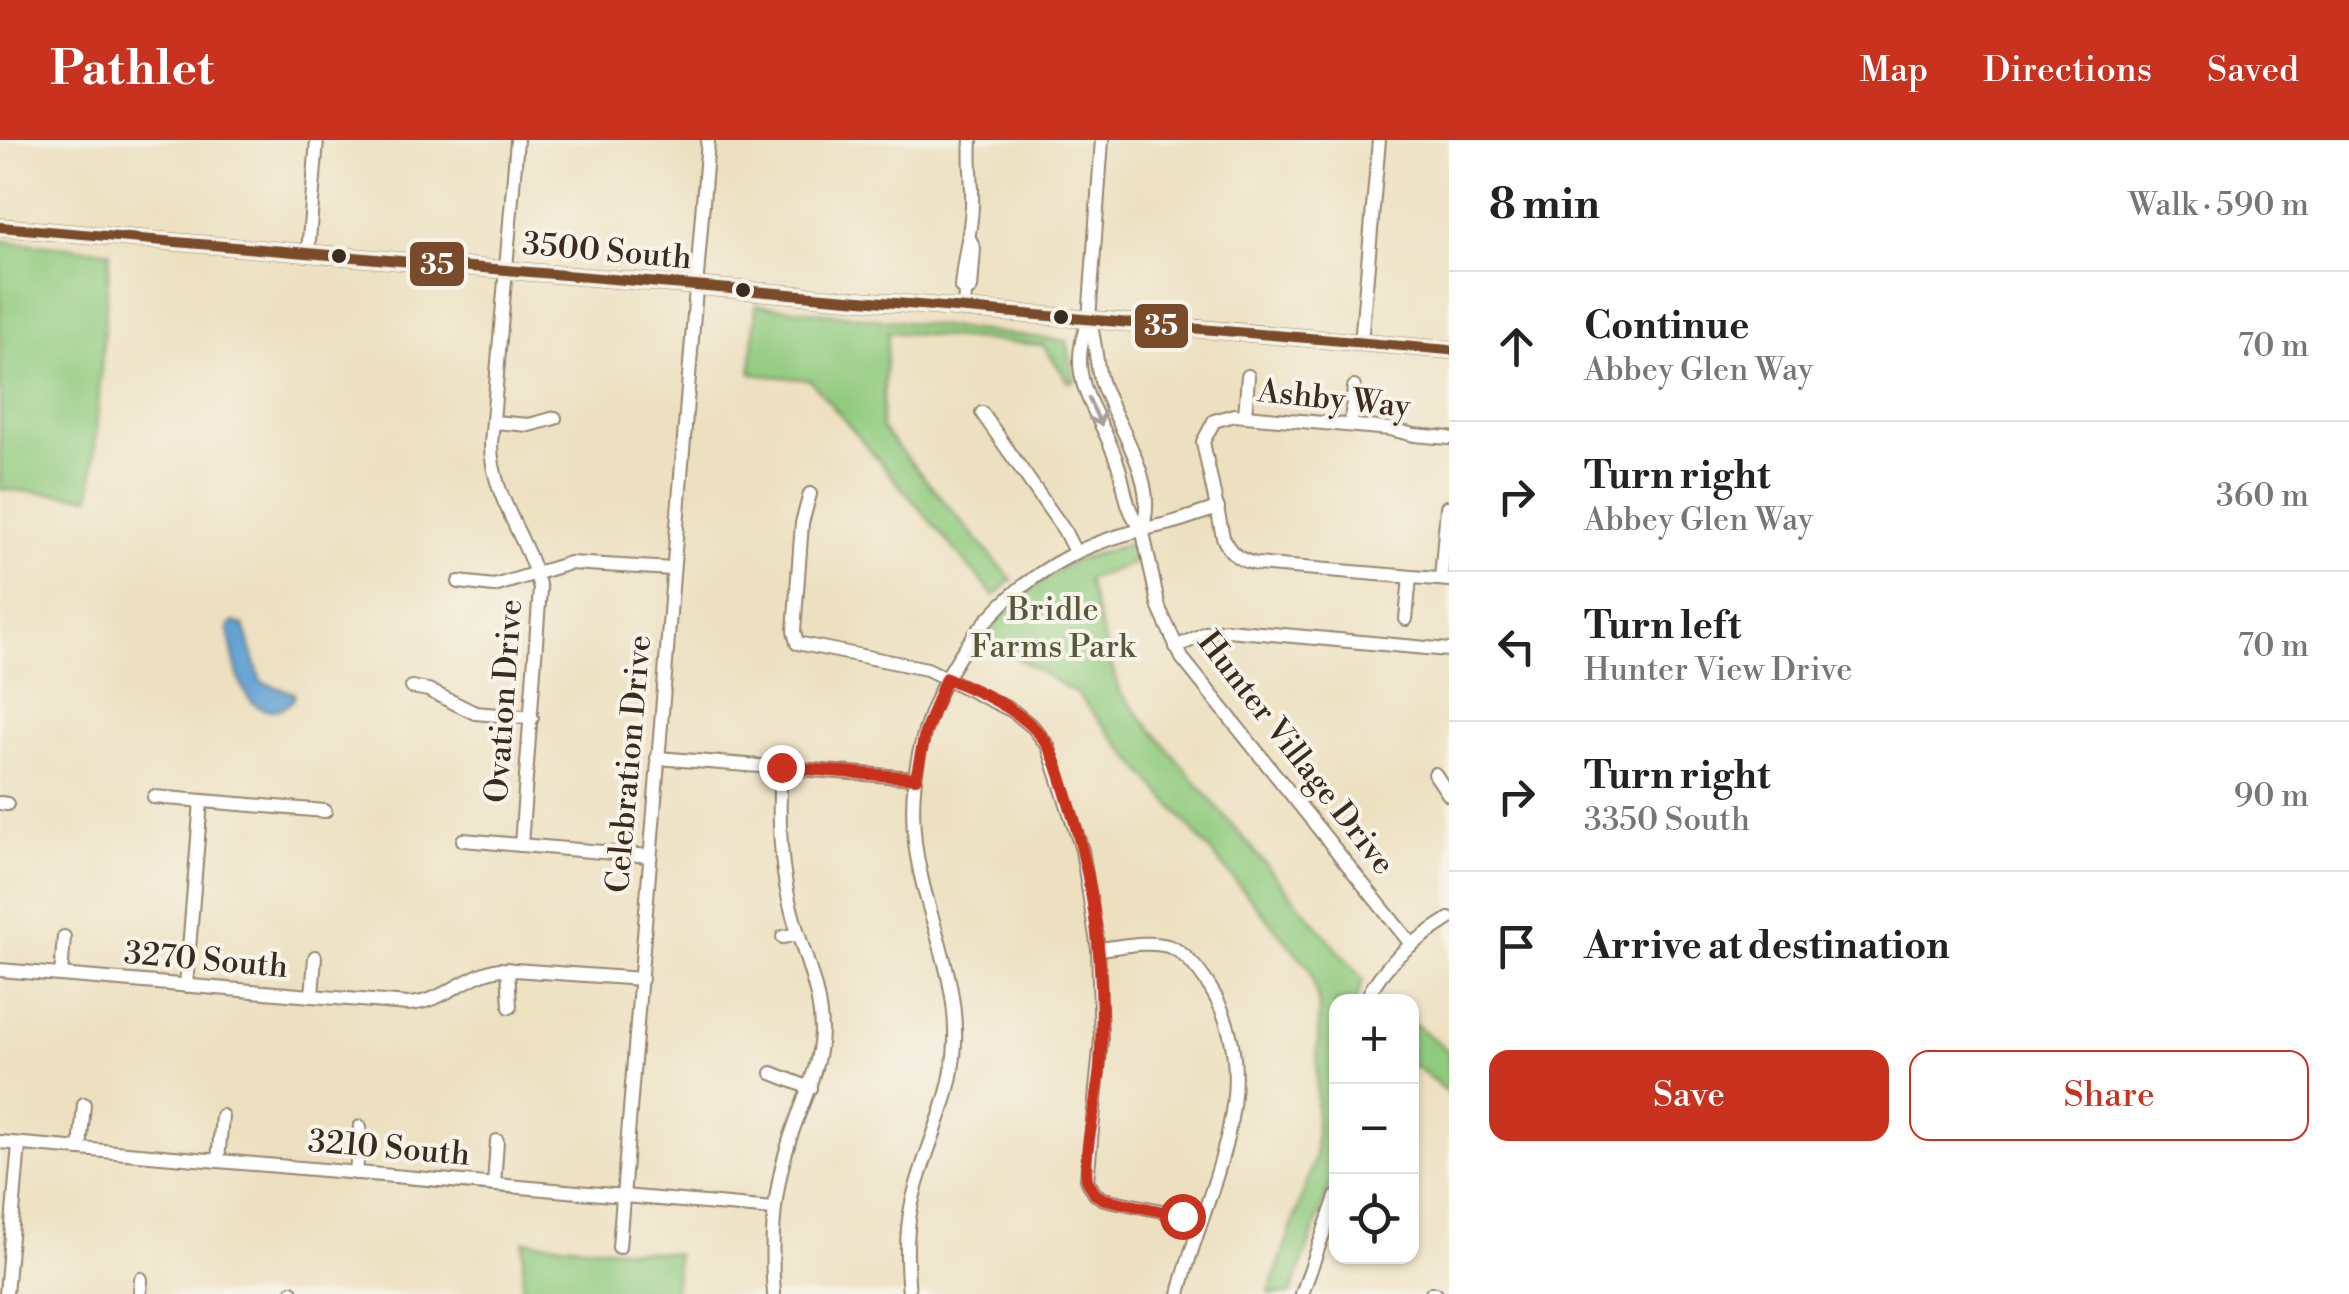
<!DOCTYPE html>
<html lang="en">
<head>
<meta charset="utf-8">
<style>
	body { margin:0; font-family:"Libre Bodoni",serif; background:#f2f2f2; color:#222 }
	.controls { position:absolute; right:30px; bottom:30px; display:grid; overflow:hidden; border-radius:20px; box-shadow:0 2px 8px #0004 }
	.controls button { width:90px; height:90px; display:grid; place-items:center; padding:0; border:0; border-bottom:2px solid #e0e0e0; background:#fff; color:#222; font:50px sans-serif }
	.stop { position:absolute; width:30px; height:30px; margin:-22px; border:8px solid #c8321e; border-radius:50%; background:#fff }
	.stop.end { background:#c8321e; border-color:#fff; box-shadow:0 2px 10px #0008 }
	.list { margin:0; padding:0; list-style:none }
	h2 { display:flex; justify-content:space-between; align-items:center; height:130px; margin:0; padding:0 40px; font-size:42px }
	h2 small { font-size:32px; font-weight:400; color:#767676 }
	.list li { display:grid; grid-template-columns:65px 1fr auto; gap:30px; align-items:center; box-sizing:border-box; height:150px; padding:0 40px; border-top:2px solid #e0e0e0 }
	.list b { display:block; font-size:38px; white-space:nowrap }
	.list p { margin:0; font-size:32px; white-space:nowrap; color:#767676 }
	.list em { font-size:32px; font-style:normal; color:#767676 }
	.actions { display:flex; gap:20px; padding:30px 40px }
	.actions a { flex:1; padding:22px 0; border:2px solid #c8321e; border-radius:20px; text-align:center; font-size:35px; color:#c8321e }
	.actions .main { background:#c8321e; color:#fff }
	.icon { flex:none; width:55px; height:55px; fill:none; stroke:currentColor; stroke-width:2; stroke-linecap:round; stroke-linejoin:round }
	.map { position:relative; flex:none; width:1449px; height:1154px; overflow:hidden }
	header { display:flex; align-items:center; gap:60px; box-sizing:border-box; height:140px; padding:0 50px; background:#c8321e; color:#fff }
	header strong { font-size:48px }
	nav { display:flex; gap:55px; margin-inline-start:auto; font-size:35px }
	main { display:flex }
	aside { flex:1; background:#fff }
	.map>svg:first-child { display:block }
</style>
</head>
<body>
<header>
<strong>Pathlet</strong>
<nav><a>Map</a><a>Directions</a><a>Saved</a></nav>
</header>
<main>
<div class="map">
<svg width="1449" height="1154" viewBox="0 0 1449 1154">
	<rect width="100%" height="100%" fill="#f7f3e8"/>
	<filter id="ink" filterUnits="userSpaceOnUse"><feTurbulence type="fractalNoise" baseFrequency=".01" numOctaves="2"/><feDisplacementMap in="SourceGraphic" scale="20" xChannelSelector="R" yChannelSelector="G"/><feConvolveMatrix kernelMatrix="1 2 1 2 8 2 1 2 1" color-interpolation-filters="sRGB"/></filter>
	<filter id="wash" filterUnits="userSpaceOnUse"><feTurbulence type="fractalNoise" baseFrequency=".0048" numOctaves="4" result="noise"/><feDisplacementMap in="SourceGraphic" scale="40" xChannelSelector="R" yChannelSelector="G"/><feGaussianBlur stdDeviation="2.25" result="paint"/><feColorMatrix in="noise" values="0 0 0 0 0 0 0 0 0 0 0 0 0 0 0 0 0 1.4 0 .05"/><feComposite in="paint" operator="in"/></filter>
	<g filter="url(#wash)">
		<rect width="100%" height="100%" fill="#ede0c0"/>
		<g fill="#90ca7e" stroke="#667a4e" stroke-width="2.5">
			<path d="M 0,101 L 110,111 L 91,357 L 0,349 Z"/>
			<path d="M 756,165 L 1067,201 L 1075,241 L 1069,242 L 1043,205 L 888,192 L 881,288 L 1012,440 L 994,456 L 810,240 L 751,234 Z"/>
			<path d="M 1134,402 L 1139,421 L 1087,440 L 1119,551 L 1363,840 L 1356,861 L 1336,862 L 1336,1029 L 1291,1154 L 1269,1154 L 1315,1018 L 1319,865 L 1310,829 L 1077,554 L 982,497 L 1022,455 L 1071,422 Z"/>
			<path d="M 1412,882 L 1449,911 L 1449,953 L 1417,927 L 1412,927 Z"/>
			<path d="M 524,1101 L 677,1114 L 674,1154 L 522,1154 Z"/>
		</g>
		<path fill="#60a2d4" stroke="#4e6679" stroke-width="2.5" d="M 233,482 L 244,485 L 261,542 L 294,553 L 294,559 C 288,566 282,570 272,570 C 238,571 233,513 228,488 Z"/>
	</g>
	<g filter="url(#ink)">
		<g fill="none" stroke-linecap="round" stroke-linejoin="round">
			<g stroke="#94856f" stroke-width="16">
				<g id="minor">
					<path d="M 517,0 L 491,304 C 491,357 529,399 540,449 L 521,705"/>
					<path d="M 1102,0 L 1089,180 C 1096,200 1095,220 1101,241 C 1115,284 1160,342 1142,388 L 1159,468 L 1182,518 L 1411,804"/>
					<path d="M 308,113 L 317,0"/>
					<path d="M 965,152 L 971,148 L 974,109 L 970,100"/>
					<path d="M 964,169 L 965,152 L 961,147 C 963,118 971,94 972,66 C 973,44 969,22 971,0"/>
					<path d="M 1089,180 C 1063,240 1099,268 1117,322 C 1126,346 1124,370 1142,388"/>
					<path d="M 1361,203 L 1379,0"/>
					<path d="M 982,273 L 1064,390 L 1075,412"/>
					<path d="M 1245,276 L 1248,236"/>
					<path d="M 493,282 L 529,285 L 555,278"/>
					<path d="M 1351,285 L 1354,247"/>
					<path d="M 1449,298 L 1414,295 L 1390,289 L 1234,275 L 1214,281 L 1203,302 L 1223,397 C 1229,414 1241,421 1257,424 L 1449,440"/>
					<path d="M 810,354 L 802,383 L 794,491 L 797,503 L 927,529 L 1013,571 L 1033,587 L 1048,606 L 1082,710 L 1098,809 L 1101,900 L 1087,1040 L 1095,1054 L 1104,1059 L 1176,1074 L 1200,1084"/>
					<path d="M 1441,439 L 1447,367"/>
					<path d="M 459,442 L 494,446 L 570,423 L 673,429"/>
					<path d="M 1406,479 L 1410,437"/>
					<path d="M 1176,507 L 1206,493 L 1227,490 L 1449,510"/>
					<path d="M 412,547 L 428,550 L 475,573 L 532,578"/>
					<path d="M 657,618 L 915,638"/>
					<path d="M 1435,634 L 1449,655"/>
					<path d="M 154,657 L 325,671"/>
					<path d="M 0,663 L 7,664"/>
					<path d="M 463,700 L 649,716"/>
					<path d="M 783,797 L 798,794"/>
					<path d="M 1098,809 C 1120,807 1146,800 1168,806 C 1186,812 1201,833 1211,849 C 1271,946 1202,1057 1179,1154"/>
					<path d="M 508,829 L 510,867"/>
					<path d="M 0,830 L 408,864 C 443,863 466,834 500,829 L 642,839"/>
					<path d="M 61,835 L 64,797"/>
					<path d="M 186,846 L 201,661"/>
					<path d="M 312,856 L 315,817"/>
					<path d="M 1365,862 C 1383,822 1413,802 1449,779"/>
					<path d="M 772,933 L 810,948"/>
					<path d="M 0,1002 L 774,1069"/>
					<path d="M 80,1009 L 84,964"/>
					<path d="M 218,1021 L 222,976"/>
					<path d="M 356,1033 L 360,987"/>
					<path d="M 494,1045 L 497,1001"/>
					<path d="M 619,1107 L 708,0"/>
					<path d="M 1432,1153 L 1436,1154"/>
					<path d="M 6,1154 L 19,1004"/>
					<path d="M 140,1154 L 141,1139"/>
					<path d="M 292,1154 L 292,1152"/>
					<path d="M 774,1154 C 770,1102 773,1051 789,1002 C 800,965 820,931 821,891 C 821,850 802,812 792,772 C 779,725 778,676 781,627"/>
					<path d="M 909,1154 C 906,1123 905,1093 912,1063 C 924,1008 953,961 955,903 C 958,832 923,771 915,702 C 901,584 967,467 1073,414 C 1103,399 1134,391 1167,384 C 1184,380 1200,373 1218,368"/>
					<path d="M 1302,1154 L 1336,1057"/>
				</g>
			</g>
			<g stroke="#94856f" stroke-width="19">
				<path id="major" d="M 0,87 L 1449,210"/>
			</g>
			<use href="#minor" stroke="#fff" stroke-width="12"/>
			<use href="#major" stroke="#fff" stroke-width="15"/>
			<g stroke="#f7f3e8" stroke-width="18">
				<path id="bus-1" d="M 0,87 L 1449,210"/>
			</g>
			<use href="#bus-1" stroke="#7a4b2a" stroke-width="10"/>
		</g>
		<defs><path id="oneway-shaft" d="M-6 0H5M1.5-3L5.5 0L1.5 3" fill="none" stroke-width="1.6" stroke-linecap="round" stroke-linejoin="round" transform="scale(2.5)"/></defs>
		<use stroke="#a79f9a" href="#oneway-shaft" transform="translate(1095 272) rotate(65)"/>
	</g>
	<g fill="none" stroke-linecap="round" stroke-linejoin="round" filter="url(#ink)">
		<path stroke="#c8321e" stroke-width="12" d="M 781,627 L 916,638 L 925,593 L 946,538 C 978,551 1021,569 1043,598 C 1055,614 1060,635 1066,654 C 1095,741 1106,835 1100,926 C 1098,958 1083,1012 1087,1040 L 1095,1054 L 1104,1059 L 1182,1076"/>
	</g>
	<g fill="#3b2a1e" stroke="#f7f3e8" stroke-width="4">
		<circle cx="339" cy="116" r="9"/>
		<circle cx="743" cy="150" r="9"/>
		<circle cx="1061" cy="177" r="9"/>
	</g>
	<g text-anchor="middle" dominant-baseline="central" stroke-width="8" stroke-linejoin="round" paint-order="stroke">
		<g font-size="32" fill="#3b2a1e" stroke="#f7f3e8">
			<text transform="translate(607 111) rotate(5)">3500 South</text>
			<text transform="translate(1334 259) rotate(6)">Ashby Way</text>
			<text transform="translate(504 561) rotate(-86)">Ovation Drive</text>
			<text transform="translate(1296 613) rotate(52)">Hunter Village Drive</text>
			<text transform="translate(629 624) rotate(-85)">Celebration Drive</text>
			<text transform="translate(206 820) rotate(5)">3270 South</text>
			<text transform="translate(389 1008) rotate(5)">3210 South</text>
		</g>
		<g font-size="32" fill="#545a3b" stroke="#f7f3e8">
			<text x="1053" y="470">Bridle<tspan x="1053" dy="37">Farms Park</tspan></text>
		</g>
	</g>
	<g stroke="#f7f3e8" stroke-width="4">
		<rect x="408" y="100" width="58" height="48" rx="10" fill="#7a4b2a"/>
		<rect x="1133" y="162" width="57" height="48" rx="10" fill="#7a4b2a"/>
	</g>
	<g font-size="28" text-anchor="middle" font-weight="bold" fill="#fff">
		<text x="437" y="134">35</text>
		<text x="1161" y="195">35</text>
	</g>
</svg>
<div class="controls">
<button>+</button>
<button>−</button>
<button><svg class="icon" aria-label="locate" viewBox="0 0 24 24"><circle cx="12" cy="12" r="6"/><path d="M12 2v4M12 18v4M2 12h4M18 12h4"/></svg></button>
</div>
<div class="stop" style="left:1182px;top:1076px"></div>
<div class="stop end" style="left:781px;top:627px"></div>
</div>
<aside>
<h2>8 min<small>Walk · 590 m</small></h2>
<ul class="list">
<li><svg class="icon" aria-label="ahead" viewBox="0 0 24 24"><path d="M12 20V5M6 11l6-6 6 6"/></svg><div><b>Continue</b><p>Abbey Glen Way</p></div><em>70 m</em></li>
<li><svg class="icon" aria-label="right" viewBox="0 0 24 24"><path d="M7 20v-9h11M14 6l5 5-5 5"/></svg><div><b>Turn right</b><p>Abbey Glen Way</p></div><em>360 m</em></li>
<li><svg class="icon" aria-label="left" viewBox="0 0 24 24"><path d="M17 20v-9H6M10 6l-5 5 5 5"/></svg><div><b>Turn left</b><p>Hunter View Drive</p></div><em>70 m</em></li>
<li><svg class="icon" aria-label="right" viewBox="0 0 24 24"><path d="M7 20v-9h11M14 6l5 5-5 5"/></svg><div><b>Turn right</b><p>3350 South</p></div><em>90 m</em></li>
<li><svg class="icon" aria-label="arrive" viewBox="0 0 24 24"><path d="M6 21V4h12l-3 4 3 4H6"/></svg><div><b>Arrive at destination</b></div></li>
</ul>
<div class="actions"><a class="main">Save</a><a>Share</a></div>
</aside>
</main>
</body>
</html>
